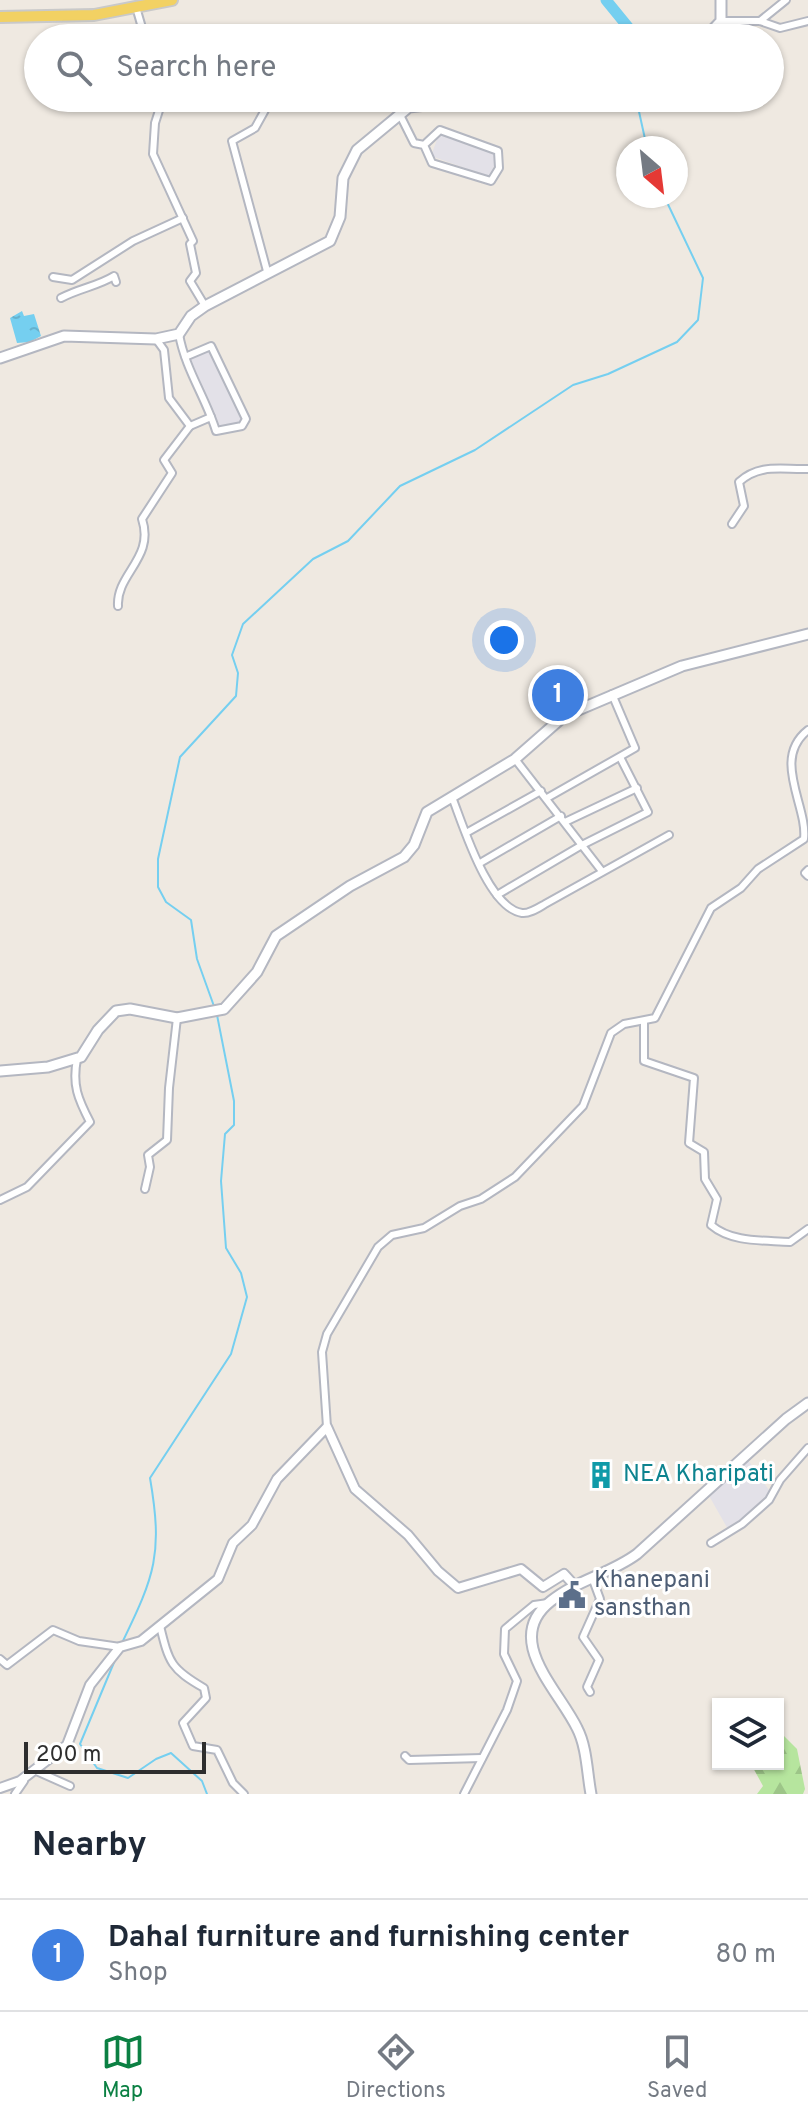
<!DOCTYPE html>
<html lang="en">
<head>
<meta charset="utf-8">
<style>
	body { margin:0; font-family:Overpass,sans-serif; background:#f2f2f3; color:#1f2937 }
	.controls { position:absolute; right:24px; bottom:24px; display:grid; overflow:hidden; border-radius:0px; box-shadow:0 2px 6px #0004 }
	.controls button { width:72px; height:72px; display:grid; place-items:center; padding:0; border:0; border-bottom:2px solid #e0e1e3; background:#fff; color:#1f2937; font:40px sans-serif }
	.compass { position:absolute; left:616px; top:136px; width:72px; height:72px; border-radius:50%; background:#fff; box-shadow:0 2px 6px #0004; rotate:152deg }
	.scale { position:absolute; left:24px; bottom:20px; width:182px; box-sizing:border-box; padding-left:8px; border:4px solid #2e2e2e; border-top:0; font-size:22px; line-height:28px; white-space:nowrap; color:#2e2e2e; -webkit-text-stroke:6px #fff; paint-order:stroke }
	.you { position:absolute; left:504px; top:640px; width:28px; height:28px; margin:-20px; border:6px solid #fff; border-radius:50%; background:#1a73e8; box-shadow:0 0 0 12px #1a73e833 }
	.badge { display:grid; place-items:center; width:52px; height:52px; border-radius:50%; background:#0b8043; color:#fff; font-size:26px; font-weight:700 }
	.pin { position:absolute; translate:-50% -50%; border:4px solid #fff; box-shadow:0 2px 8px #0006 }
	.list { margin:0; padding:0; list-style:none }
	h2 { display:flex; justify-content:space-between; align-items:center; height:104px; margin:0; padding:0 32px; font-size:34px }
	h2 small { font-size:26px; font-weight:400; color:#747a83 }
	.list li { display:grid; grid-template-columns:52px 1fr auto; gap:24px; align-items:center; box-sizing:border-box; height:112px; padding:0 32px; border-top:2px solid #e0e1e3 }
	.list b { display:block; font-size:30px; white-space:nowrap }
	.list p { margin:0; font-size:26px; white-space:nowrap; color:#747a83 }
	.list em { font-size:26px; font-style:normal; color:#747a83 }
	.icon { flex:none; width:44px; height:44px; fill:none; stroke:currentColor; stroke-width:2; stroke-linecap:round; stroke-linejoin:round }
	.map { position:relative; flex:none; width:808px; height:1794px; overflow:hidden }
	.search { position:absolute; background:#fff; box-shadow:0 2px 6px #0004; left:24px; right:24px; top:24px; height:88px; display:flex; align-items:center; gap:20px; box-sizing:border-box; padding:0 28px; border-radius:44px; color:#747a83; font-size:30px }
	.sheet { height:216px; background:#fff }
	nav { display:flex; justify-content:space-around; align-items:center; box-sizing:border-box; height:112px; border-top:2px solid #e0e1e3; background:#fff; font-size:22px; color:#747a83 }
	nav a { display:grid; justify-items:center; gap:4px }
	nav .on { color:#0b8043 }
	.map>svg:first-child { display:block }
</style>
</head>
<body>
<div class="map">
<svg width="808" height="1794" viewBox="0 0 808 1794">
	<defs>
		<pattern id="forest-firs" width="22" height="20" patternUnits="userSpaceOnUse" patternTransform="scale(2)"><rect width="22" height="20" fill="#b6e59e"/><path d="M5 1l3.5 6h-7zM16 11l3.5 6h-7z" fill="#9dc588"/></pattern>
		<pattern id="water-ripples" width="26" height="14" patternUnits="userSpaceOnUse" patternTransform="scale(2)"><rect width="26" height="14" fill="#75cff0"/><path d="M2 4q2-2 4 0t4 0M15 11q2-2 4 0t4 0" fill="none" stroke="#66b2ce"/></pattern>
	</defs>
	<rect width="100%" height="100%" fill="#efe9e1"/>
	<g fill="#e3e1e8">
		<path d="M 439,134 L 498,155 L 490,177 L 431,156 Z"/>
		<path d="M 211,350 L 243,420 L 219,430 L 188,360 Z"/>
		<path d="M 748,1460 L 771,1493 L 751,1516 L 729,1531 L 708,1494 Z"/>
	</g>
	<path fill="url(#forest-firs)" d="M 778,1730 L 797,1749 L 805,1789 L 803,1794 L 757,1794 L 763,1786 L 751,1764 L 778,1764 Z"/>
	<path fill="url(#water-ripples)" d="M 22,311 L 24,316 L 34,314 L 41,336 L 30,342 L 17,343 L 10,318 Z"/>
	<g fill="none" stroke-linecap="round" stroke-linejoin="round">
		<g stroke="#75cff0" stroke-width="2">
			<path d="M 636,98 L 647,148"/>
			<path d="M 215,1009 L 197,959 L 191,920 L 166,902 L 158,887 L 158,859 L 180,757 L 236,696 L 238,673 L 232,655 L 243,624 L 313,559 L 348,541 L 400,486 L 475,450 L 573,385 L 608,374 L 677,342 L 698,320 L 703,278 L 664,196"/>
			<path d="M 122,1643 C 155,1575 163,1554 150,1478 L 231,1354 L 247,1297 L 241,1273 L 226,1248 L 221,1181 L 225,1134 L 234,1125 L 234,1101 L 217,1015"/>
			<path d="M 115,1660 L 80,1744 L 97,1768 L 128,1778 L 156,1759 L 171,1753 L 202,1781 L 207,1794"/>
		</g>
		<path stroke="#75cff0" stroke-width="11" d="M 606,0 L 637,38"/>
		<g stroke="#b4b7c1" stroke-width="10">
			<g id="minor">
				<path d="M 136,7 L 145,38"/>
				<path d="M 721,21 L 760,21 L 780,28 L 808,21"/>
				<path d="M 760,21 L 786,0"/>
				<path d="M 163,98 L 155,123 L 153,154 L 193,241 L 190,244 L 196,273 L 190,281 L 205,306"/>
				<path d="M 265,110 L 255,128 L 232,141 L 267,271"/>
				<path d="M 400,115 L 414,143 L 424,145 L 432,163 L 491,181 L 499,168 L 498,151 L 440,130 L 424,145"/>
				<path d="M 53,277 L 72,280 L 133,241 L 183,218"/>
				<path d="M 61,298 C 80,288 98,286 114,276 L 116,282"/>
				<path d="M 179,334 C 185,369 206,398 216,431 L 242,426 L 246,419 L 211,346 L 185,357"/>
				<path d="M 190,426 L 211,417"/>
				<path d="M 732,524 L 744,506 L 739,482 C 760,463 782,470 808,469"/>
				<path d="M 118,606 C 116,574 155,558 142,519 L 172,473 L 164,460 L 190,426 L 169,398 L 164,350 L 156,339"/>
				<path d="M 515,759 L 601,870"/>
				<path d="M 452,797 C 463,825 488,908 522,913 C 529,914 538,908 545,904 L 669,835"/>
				<path d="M 547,798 L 635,748 L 612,694"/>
				<path d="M 565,822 L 637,788"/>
				<path d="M 466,833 L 541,791"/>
				<path d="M 480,863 L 561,816"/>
				<path d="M 808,870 L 805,873 L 808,876"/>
				<path d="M 497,895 L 582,845 L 648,812 L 621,759"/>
				<path d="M 644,1022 L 644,1061 L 694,1078 L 689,1143 L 704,1152 L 705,1179 L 717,1199 L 711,1225 C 732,1243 764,1240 790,1242 L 808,1229"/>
				<path d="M 145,1189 L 150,1167 L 148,1155 L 167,1140 L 169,1088 L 177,1018"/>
				<path d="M 0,1200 L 27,1187 L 90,1122 C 78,1099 72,1085 77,1059"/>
				<path d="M 327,1427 L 322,1352 L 327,1334 L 378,1247 L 392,1235 L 424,1228 L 460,1206 L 481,1199 L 515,1177 L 583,1106 L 611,1033 L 624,1024 L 655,1018 L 711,908 L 741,888 L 758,869 L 804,839 C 808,806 771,759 808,730"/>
				<path d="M 711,1543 L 742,1524 L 769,1500 L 780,1480 L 808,1448"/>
				<path d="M 160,1626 C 169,1663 171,1669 204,1688 L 206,1698 L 183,1723 L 193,1746 L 217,1750 L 233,1783 L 244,1794"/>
				<path d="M 0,1659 L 7,1665 L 53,1630 L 79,1641 L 120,1647"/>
				<path d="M 590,1692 L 587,1687 L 599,1660 L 583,1637 L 600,1599 L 593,1580"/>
				<path d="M 405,1756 L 409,1760 L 482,1758"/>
				<path d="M 34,1770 L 70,1786"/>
				<path d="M 15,1794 L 24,1781"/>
				<path d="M 464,1794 L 507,1710 L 517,1681 L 504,1654 L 505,1629 L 534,1605 L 548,1603"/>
			</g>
		</g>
		<g stroke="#b4b7c1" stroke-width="12">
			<path id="tertiary" d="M 0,1788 L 20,1781 L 67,1745 L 90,1685 L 120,1647 L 141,1641 L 218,1579 L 233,1543 L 252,1525 L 277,1479 L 327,1427 L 355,1489 L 408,1535 L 438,1571 L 458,1588 L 521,1569 L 543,1587 L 564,1574 L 575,1586"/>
		</g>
		<g stroke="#b4b7c1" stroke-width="13">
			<g id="secondary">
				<path d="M 705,38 L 721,21 L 721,0"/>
				<path d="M 0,358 L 64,336 L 156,339 L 179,334 L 191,316 L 205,306 L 330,241 L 340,217 L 343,178 L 357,150 L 409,107 L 486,98"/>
				<path d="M 0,1071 L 48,1067 L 81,1057 L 98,1030 L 116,1011 L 130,1009 L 177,1018 L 224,1009 L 257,972 L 276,936 L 350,886 L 404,857 L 414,845 L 427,812 L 515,759 L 564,716 L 682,666 L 808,634"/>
				<path d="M 591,1794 C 587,1773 587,1747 577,1728 C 558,1689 502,1639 551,1601 C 577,1580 610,1574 637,1554 L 786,1419 L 808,1403"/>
			</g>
		</g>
		<g stroke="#c9c9c9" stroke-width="14">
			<path id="primary" d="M 0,17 L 94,15 L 172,0"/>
		</g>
		<use href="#minor" stroke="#fff" stroke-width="6"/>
		<use href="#tertiary" stroke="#fff" stroke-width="8"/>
		<use href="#secondary" stroke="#fff" stroke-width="9"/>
		<use href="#primary" stroke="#f2d163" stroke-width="10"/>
	</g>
	<defs>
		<g id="building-bare" transform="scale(2.16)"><path d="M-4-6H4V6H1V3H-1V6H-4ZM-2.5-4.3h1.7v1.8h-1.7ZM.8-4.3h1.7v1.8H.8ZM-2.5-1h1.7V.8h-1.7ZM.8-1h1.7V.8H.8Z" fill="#0f9aa8" stroke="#fff" stroke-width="2.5" paint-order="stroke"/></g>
		<g id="civic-bare" transform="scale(2.16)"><path d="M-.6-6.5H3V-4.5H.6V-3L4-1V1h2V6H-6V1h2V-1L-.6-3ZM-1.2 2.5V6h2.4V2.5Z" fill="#5c6f8a" stroke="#fff" stroke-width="2.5" paint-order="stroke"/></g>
	</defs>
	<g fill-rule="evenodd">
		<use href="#building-bare" x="601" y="1475"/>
		<use href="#civic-bare" x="572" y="1595"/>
	</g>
	<g text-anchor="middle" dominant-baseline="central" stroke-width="6" stroke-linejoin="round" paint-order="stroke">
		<g font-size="24" fill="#0d838f" stroke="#fff" text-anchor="start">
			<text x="623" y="1475">NEA Kharipati</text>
		</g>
		<g font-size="24" fill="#4e5e75" stroke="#fff" text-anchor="start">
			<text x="594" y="1581">Khanepani<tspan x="594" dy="28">sansthan</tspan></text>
		</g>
	</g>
</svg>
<div class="controls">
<button><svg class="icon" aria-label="layers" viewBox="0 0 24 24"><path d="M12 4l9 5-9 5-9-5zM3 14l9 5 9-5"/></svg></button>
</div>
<svg class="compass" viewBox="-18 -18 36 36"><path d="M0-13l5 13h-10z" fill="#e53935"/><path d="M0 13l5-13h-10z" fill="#747a83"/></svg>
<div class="scale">200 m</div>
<div class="you"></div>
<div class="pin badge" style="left:558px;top:695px;background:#3f7fe0">1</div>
<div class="search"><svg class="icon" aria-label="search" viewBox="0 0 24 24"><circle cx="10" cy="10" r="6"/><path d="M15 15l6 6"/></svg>Search here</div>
</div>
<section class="sheet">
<h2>Nearby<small></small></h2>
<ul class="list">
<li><span class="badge" style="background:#3f7fe0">1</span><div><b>Dahal furniture and furnishing center</b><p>Shop</p></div><em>80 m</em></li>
</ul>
</section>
<nav>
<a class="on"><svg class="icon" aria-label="map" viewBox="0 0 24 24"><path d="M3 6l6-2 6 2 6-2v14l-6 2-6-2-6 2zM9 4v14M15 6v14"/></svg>Map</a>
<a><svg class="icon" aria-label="directions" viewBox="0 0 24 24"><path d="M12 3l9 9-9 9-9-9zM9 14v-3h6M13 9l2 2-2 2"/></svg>Directions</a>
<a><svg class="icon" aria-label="saved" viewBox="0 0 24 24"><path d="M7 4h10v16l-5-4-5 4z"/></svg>Saved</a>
</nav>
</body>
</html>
